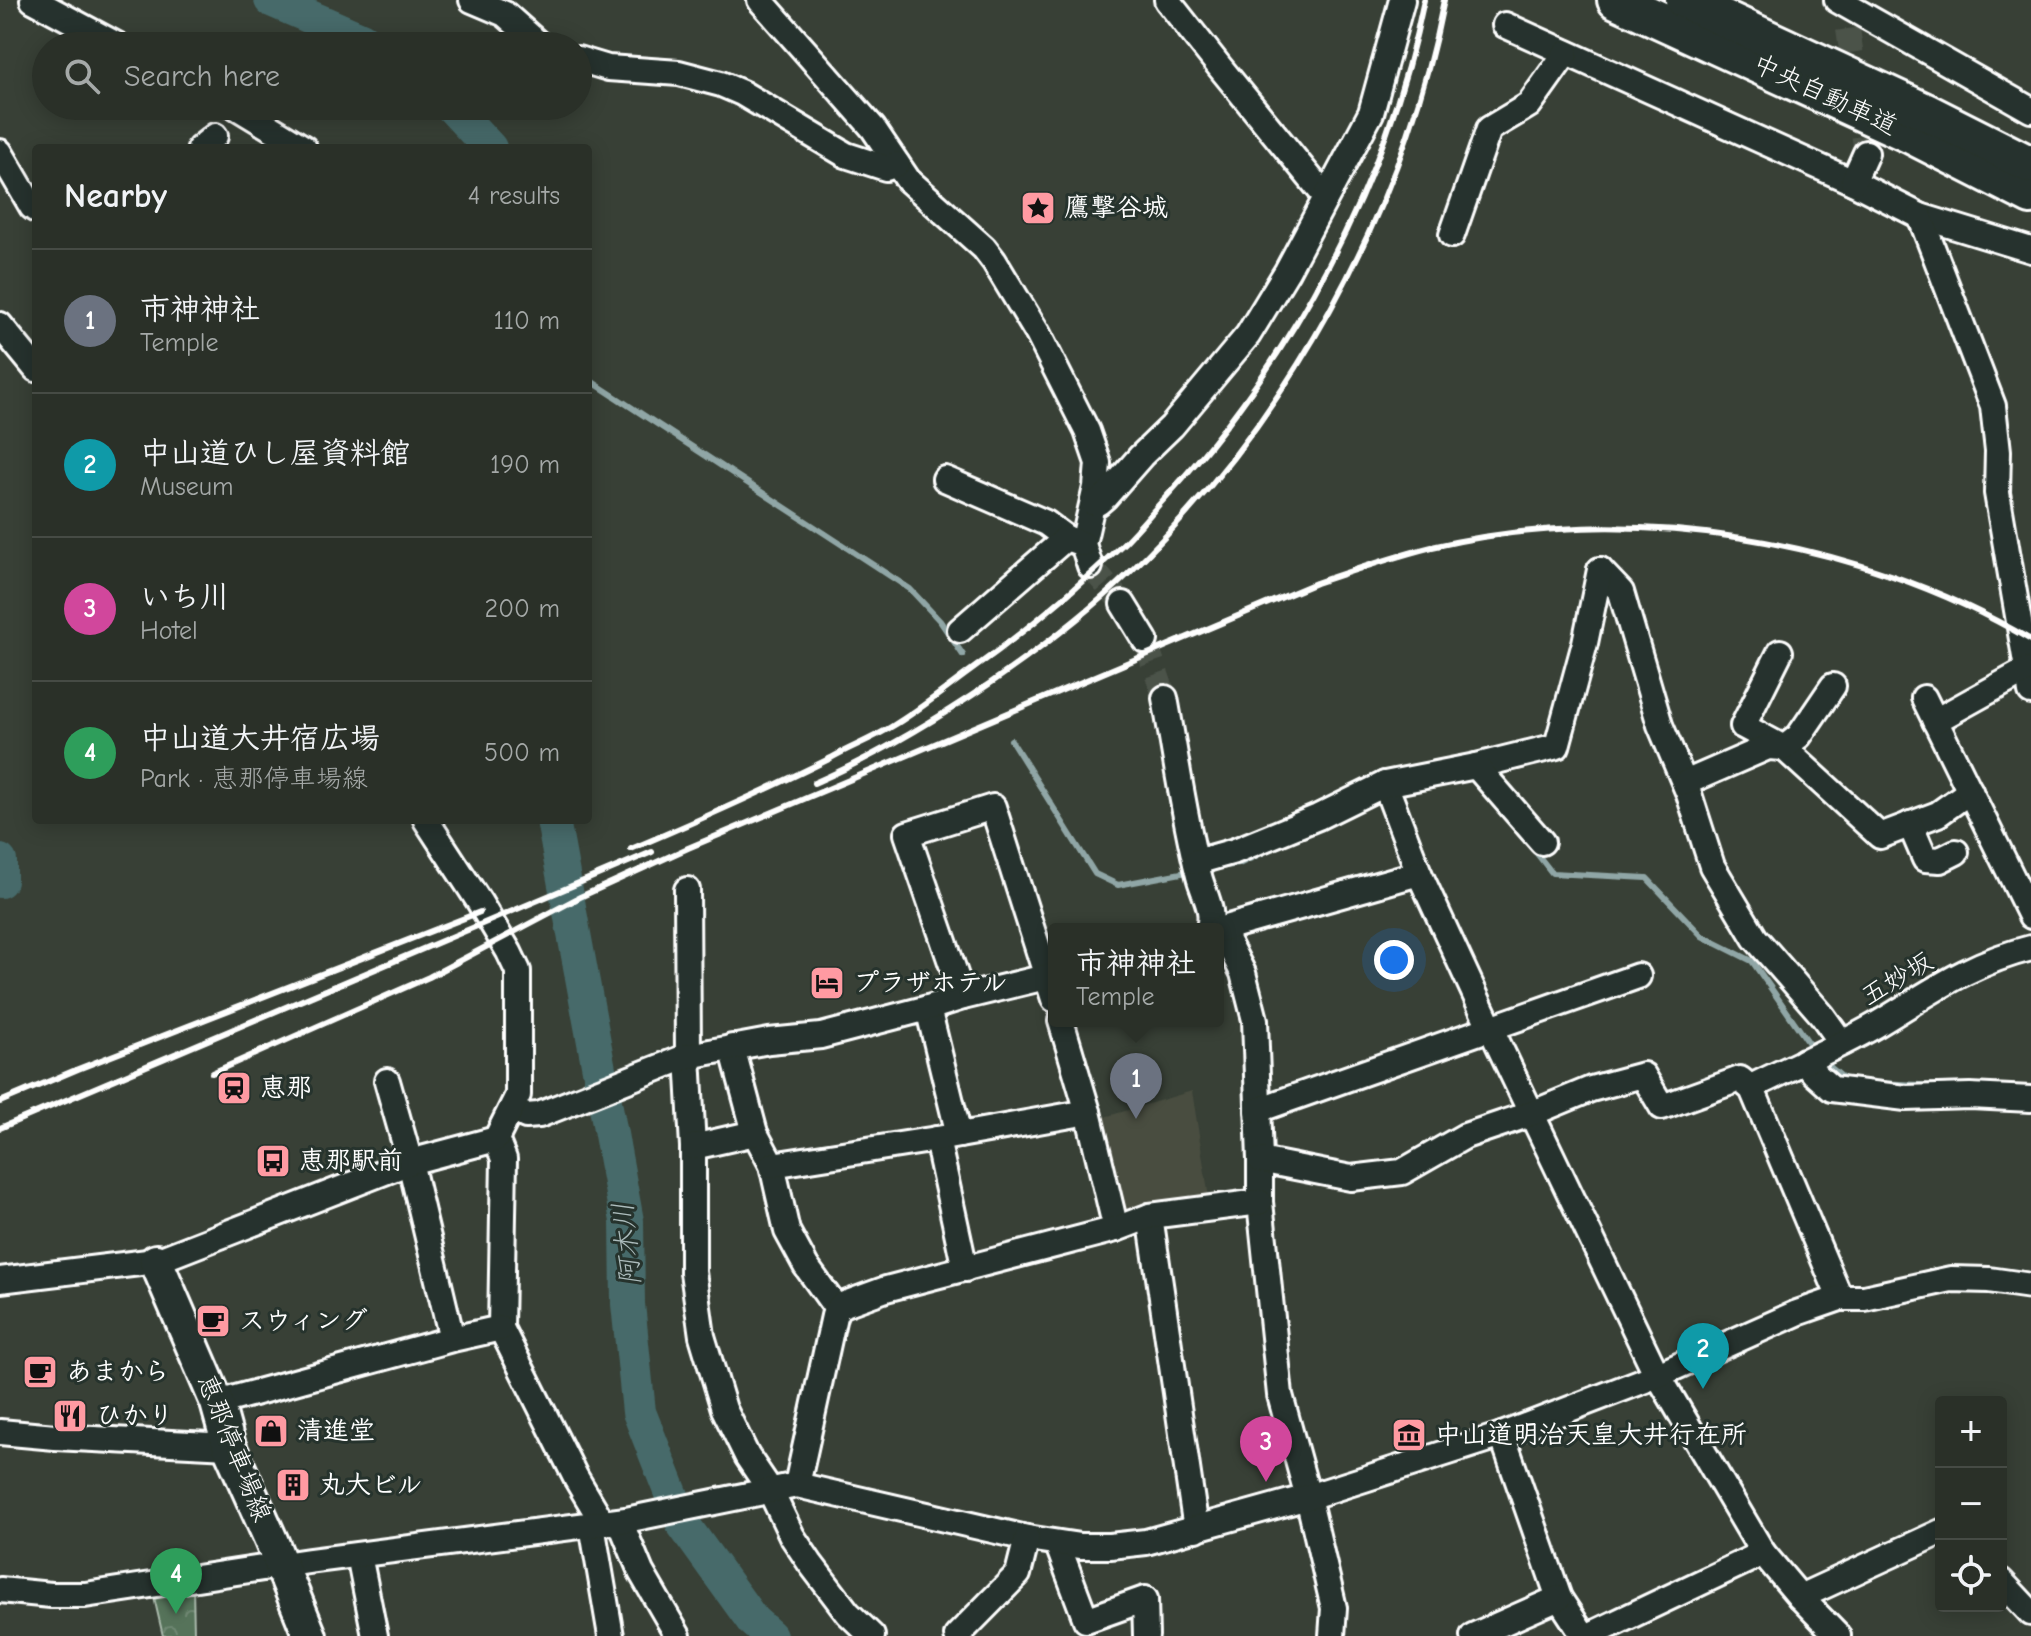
<!DOCTYPE html>
<html lang="en">
<head>
<meta charset="utf-8">
<style>
	body { margin:0; font-family:"Comic Neue","Klee One",sans-serif; background:#323830; color:#f1f3f6 }
	.controls { position:absolute; right:24px; bottom:24px; display:grid; overflow:hidden; border-radius:8px; box-shadow:0 4px 20px #0003 }
	.controls button { width:72px; height:72px; display:grid; place-items:center; padding:0; border:0; border-bottom:2px solid #464b45; background:#2a3028; color:#f1f3f6; font:40px sans-serif }
	.you { position:absolute; left:1394px; top:960px; width:28px; height:28px; margin:-20px; border:6px solid #fff; border-radius:50%; background:#1a73e8; box-shadow:0 0 0 12px #1a73e833 }
	.badge { display:grid; place-items:center; width:52px; height:52px; border-radius:50%; background:#ea580c; color:#fff; font-size:26px; font-weight:700 }
	.pin { position:absolute; translate:-50% -66px; filter:drop-shadow(0 2px 4px #0008) }
	.pin::after { content:''; position:absolute; top:42px; width:28px; height:24px; background:inherit; clip-path:polygon(0 0,100% 0,50% 100%) }
	.popup { position:absolute; left:1048px; top:923px; width:176px; height:104px; box-sizing:border-box; display:grid; place-content:center; border-radius:8px; background:#2a3028; filter:drop-shadow(0 2px 6px #0005); font-size:26px; white-space:nowrap; color:#a5a9a8 }
	.popup b { font-size:30px; color:#f1f3f6 }
	.popup::after { content:''; position:absolute; left:50%; top:100%; margin-left:-16px; border:16px solid transparent; border-top-color:#2a3028 }
	.list { margin:0; padding:0; list-style:none }
	h2 { display:flex; justify-content:space-between; align-items:center; height:104px; margin:0; padding:0 32px; font-size:34px }
	h2 small { font-size:26px; font-weight:400; color:#a5a9a8 }
	.list li { display:grid; grid-template-columns:52px 1fr auto; gap:24px; align-items:center; box-sizing:border-box; height:144px; padding:0 32px; border-top:2px solid #464b45 }
	.list b { display:block; font-size:30px; white-space:nowrap }
	.list p { margin:0; font-size:26px; white-space:nowrap; color:#a5a9a8 }
	.list em { font-size:26px; font-style:normal; color:#a5a9a8 }
	.icon { flex:none; width:44px; height:44px; fill:none; stroke:currentColor; stroke-width:2; stroke-linecap:round; stroke-linejoin:round }
	.map { position:relative; flex:none; width:2031px; height:1636px; overflow:hidden }
	.search { position:absolute; background:#2a3028; box-shadow:0 4px 20px #0003; left:32px; top:32px; width:560px; height:88px; display:flex; align-items:center; gap:20px; box-sizing:border-box; padding:0 28px; border-radius:44px; color:#a5a9a8; font-size:30px }
	.panel { position:absolute; background:#2a3028; box-shadow:0 4px 20px #0003; left:32px; top:144px; width:560px; height:680px; border-radius:8px }
	.map>svg:first-child { display:block }
</style>
</head>
<body>
<div class="map">
<svg width="2031" height="1636" viewBox="0 0 2031 1636">
	<defs>
		<pattern id="park-crowns" width="20" height="18" patternUnits="userSpaceOnUse" patternTransform="scale(2)"><rect width="20" height="18" fill="#56735a"/><path d="M2 6a3 3 0 1 1 6 0M12 15a3 3 0 1 1 6 0" fill="none" stroke="#6f8873"/></pattern>
	</defs>
	<rect width="100%" height="100%" fill="#384036"/>
	<filter id="ink" filterUnits="userSpaceOnUse"><feTurbulence type="fractalNoise" baseFrequency=".0125" numOctaves="2"/><feDisplacementMap in="SourceGraphic" scale="16" xChannelSelector="R" yChannelSelector="G"/><feConvolveMatrix kernelMatrix="1 2 1 2 8 2 1 2 1" color-interpolation-filters="sRGB"/></filter>
	<g filter="url(#ink)">
		<path fill="#494d40" d="M 1192,1091 L 1210,1204 L 1122,1220 L 1098,1119 Z"/>
		<path fill="url(#park-crowns)" stroke="#aab9ac" stroke-width="2" d="M 193,1586 L 194,1634 L 163,1636 L 153,1593 Z"/>
		<g fill="none" stroke-linecap="round" stroke-linejoin="round">
			<g stroke="#90a6a6" stroke-width="6">
				<path d="M 588,379 L 910,589 L 940,621 L 963,655"/>
				<path d="M 1011,740 L 1095,874 L 1118,885 L 1192,871"/>
				<path d="M 1531,846 L 1552,873 L 1647,878 L 1702,936 L 1752,961 L 1813,1049"/>
				<path d="M 1219,867 L 1239,864 L 1268,850"/>
				<path d="M 1823,1061 L 1848,1082"/>
				<path d="M 1879,1083 L 1940,1086"/>
			</g>
			<g stroke="#466a6a" stroke-width="34">
				<path d="M 271,0 L 361,39 L 372,46"/>
				<path d="M 451,106 L 490,148"/>
				<path d="M 553,820 L 627,1221 L 628,1304 L 639,1412 L 683,1524 L 753,1621 L 770,1636"/>
				<path d="M 0,861 L 0,881"/>
			</g>
			<g stroke="#4c534a" stroke-width="24" stroke-dasharray="24 12" stroke-linecap="butt">
				<path d="M 1848,29 L 1866,153"/>
				<path d="M 1090,566 L 1123,604"/>
				<path d="M 1145,640 L 1165,698"/>
			</g>
			<g stroke="#fff" stroke-width="30">
				<g id="minor">
					<path d="M 33,0 L 119,46"/>
					<path d="M 472,0 L 505,14 L 541,46"/>
					<path d="M 760,0 L 873,128 L 908,180 L 984,248 L 994,261 L 1038,334 L 1087,431 L 1098,463 L 1096,487 L 1083,544 L 1090,566"/>
					<path d="M 1167,0 L 1219,66 L 1325,196"/>
					<path d="M 1837,0 L 2031,110"/>
					<path d="M 1505,25 L 1853,182 L 1920,216 L 2031,250"/>
					<path d="M 578,59 L 608,68 L 679,73 L 721,84 L 742,93 L 846,155 L 886,168 L 897,164"/>
					<path d="M 235,106 L 304,148"/>
					<path d="M 200,148 L 215,136"/>
					<path d="M 0,152 L 32,207 L 36,210"/>
					<path d="M 1853,182 L 1866,153"/>
					<path d="M 1920,216 L 1993,406 L 1998,451 L 1997,493 L 2031,692"/>
					<path d="M 1452,235 L 1489,129 L 1529,105 L 1566,53"/>
					<path d="M 0,325 L 36,369"/>
					<path d="M 945,479 L 1046,523 L 1066,538"/>
					<path d="M 1093,503 L 1098,503 L 1105,497 L 1141,456 L 1172,426 L 1248,335 L 1287,271 L 1371,113 L 1402,0"/>
					<path d="M 1600,570 L 1621,592 L 1660,725 L 1689,794 L 1712,866 L 1755,938 L 1822,1015 L 1842,1043"/>
					<path d="M 1123,604 L 1145,640"/>
					<path d="M 960,630 L 1066,538 L 1083,544"/>
					<path d="M 1780,652 L 1743,726 L 1784,748 L 1880,836 L 1938,814 L 1970,791"/>
					<path d="M 1165,698 C 1176,757 1184,818 1199,876 C 1203,893 1216,912 1208,929"/>
					<path d="M 1924,698 L 2031,916"/>
					<path d="M 1935,721 L 2027,670"/>
					<path d="M 1476,766 L 1557,746 L 1585,643 L 1600,570"/>
					<path d="M 1685,783 L 1768,747 L 1784,748 L 1799,736 L 1833,686"/>
					<path d="M 1385,784 L 1419,873"/>
					<path d="M 1910,824 L 1925,859 L 1940,860 L 1956,852"/>
					<path d="M 1196,862 L 1235,851 L 1318,817 L 1385,784 L 1476,766 L 1542,842"/>
					<path d="M 687,890 L 688,1056 L 693,1147 L 693,1272 L 702,1336 L 724,1409 L 747,1456 L 770,1490 L 792,1536 L 810,1563 L 848,1613 L 872,1636"/>
					<path d="M 1221,929 L 1243,973 L 1255,1020 L 1260,1160 L 1260,1202 L 1280,1395 L 1308,1497 L 1334,1608 L 1332,1636"/>
					<path d="M 1218,930 L 1419,873 L 1490,1027 L 1652,1365 L 1763,1553 L 1800,1597 L 1838,1636"/>
					<path d="M 963,997 L 907,834 L 993,807 L 1054,999"/>
					<path d="M 928,1008 L 959,1135"/>
					<path d="M 1061,1021 L 1088,1112 L 1116,1229"/>
					<path d="M 732,1047 L 755,1133 L 772,1165 L 787,1231 L 806,1266 L 837,1309"/>
					<path d="M 1804,1061 L 1814,1073 L 1832,1089 L 1906,1098 L 1970,1096 L 2031,1099"/>
					<path d="M 387,1081 L 410,1162 L 452,1339"/>
					<path d="M 1752,1089 L 1753,1086 C 1794,1066 1836,1048 1876,1025 C 1930,993 1967,964 2031,948"/>
					<path d="M 512,1109 L 526,1116 L 539,1115 L 688,1056 L 769,1041 L 821,1036 L 928,1008 L 963,997 L 1054,975"/>
					<path d="M 1258,1110 L 1638,976"/>
					<path d="M 496,1139 L 504,1159 L 501,1328 L 576,1478 L 598,1515 L 592,1525 L 611,1636"/>
					<path d="M 937,1139 L 965,1269"/>
					<path d="M 693,1147 L 755,1133"/>
					<path d="M 1260,1160 L 1351,1178 L 1402,1172 L 1465,1136 L 1533,1113 L 1591,1089 L 1643,1075 L 1662,1107 L 1740,1079 L 1752,1089 L 1840,1298"/>
					<path d="M 772,1165 L 937,1139 L 1088,1112"/>
					<path d="M 1150,1216 L 1196,1529"/>
					<path d="M 0,1280 L 156,1261 L 410,1162 L 496,1139 L 518,1095 L 518,971 L 509,952 L 480,903 L 426,820"/>
					<path d="M 217,1403 L 452,1339 L 501,1328"/>
					<path d="M 0,1432 L 55,1437 L 229,1446"/>
					<path d="M 1502,1435 L 1559,1598 L 1584,1636"/>
					<path d="M 797,1485 L 834,1316 L 837,1309 L 842,1305 L 886,1289 L 1116,1229 L 1150,1216 L 1260,1202"/>
					<path d="M 620,1521 L 641,1572 L 678,1636"/>
					<path d="M 1057,1543 L 1086,1620 L 1145,1599 L 1146,1636"/>
					<path d="M 359,1555 L 375,1636"/>
					<path d="M 2001,1581 L 2031,1613"/>
					<path d="M 0,1590 L 51,1595 L 85,1595 L 309,1561 L 626,1520 L 797,1485 L 1027,1538 L 1080,1546 L 1110,1546 L 1146,1542 L 1308,1497 L 1502,1435 L 1658,1375 L 1797,1313 L 1840,1298 L 1864,1298 L 1951,1279 L 1989,1280 L 2031,1286"/>
					<path d="M 1800,1597 L 1941,1532"/>
					<path d="M 957,1636 L 1018,1574 L 1027,1538"/>
					<path d="M 1473,1636 L 1559,1598"/>
					<path d="M 1588,1636 L 1763,1553"/>
				</g>
			</g>
			<g stroke="#fff" stroke-width="38">
				<path id="major" d="M 156,1261 L 217,1403 L 229,1446 L 271,1540 L 310,1636"/>
			</g>
			<g stroke="#fff" stroke-width="42">
				<g id="highway">
					<path d="M 1616,0 L 1913,136 L 2031,196"/>
					<path d="M 1684,0 L 1926,112 L 2031,165"/>
				</g>
			</g>
			<use href="#minor" stroke="#26332d" stroke-width="24"/>
			<use href="#major" stroke="#26332d" stroke-width="32"/>
			<use href="#highway" stroke="#26332d" stroke-width="36"/>
			<g stroke="#fff" stroke-width="6">
				<path d="M 814,783 C 876,756 936,720 992,682 C 1040,649 1087,614 1129,573 C 1287,422 1402,214 1444,0"/>
				<path d="M 631,849 C 699,820 765,791 831,758 C 850,747 872,739 891,727 C 918,711 944,690 970,671 C 1025,632 1076,589 1125,542 C 1139,528 1152,512 1166,497 C 1292,360 1387,183 1424,0"/>
				<path d="M 212,1073 L 429,977 L 580,897 L 688,848 L 1316,583 C 1354,570 1392,557 1432,547 C 1628,501 1857,537 2031,640"/>
				<path d="M 0,1102 L 78,1069 L 480,912"/>
				<path d="M 0,1128 L 652,852"/>
			</g>
		</g>
	</g>
	<defs>
		<g id="sight-square" transform="scale(1.8)"><rect x="-9" y="-9" width="18" height="18" rx="4" fill="#ff9aa2" stroke="#26332d"/><path d="M0-6L1.8-2.2L6-1.7L2.9 1.2L3.7 5.4L0 3.3L-3.7 5.4L-2.9 1.2L-6-1.7L-1.8-2.2Z" fill="#111"/></g>
		<g id="hotel-square" transform="scale(1.8)"><rect x="-9" y="-9" width="18" height="18" rx="4" fill="#ff9aa2" stroke="#26332d"/><path d="M-6-4.5h1.5V1H6V5H4.5V3h-9V5H-6ZM-4 0a1.8 1.8 0 1 1 3.6 0ZM.5 0V-2.5h3Q6-2.5 6 0Z" fill="#111"/></g>
		<g id="station-square" transform="scale(1.8)"><rect x="-9" y="-9" width="18" height="18" rx="4" fill="#ff9aa2" stroke="#26332d"/><path d="M-3-6H3Q5-6 5-4V2Q5 4 3 4L4.5 6H3L1.5 4h-3L-3 6H-4.5L-3 4Q-5 4-5 2V-4Q-5-6-3-6ZM-3.5-4v3h7v-3ZM-3.5 1v1.5H-2V1ZM2 1v1.5H3.5V1Z" fill="#111"/></g>
		<g id="bus-square" transform="scale(1.8)"><rect x="-9" y="-9" width="18" height="18" rx="4" fill="#ff9aa2" stroke="#26332d"/><path d="M-5-6H5V4H4V6H2V4H-2V6H-4V4H-5ZM-3.5-4V0h7V-4ZM-3.5 1.2v1.5H-2V1.2ZM2 1.2v1.5H3.5V1.2Z" fill="#111"/></g>
		<g id="cafe-square" transform="scale(1.8)"><rect x="-9" y="-9" width="18" height="18" rx="4" fill="#ff9aa2" stroke="#26332d"/><path d="M-5.5-4.5H6V0H3Q3 3.5 0 3.5H-2.5Q-5.5 3.5-5.5 0ZM3-3.2v2h1.7v-2ZM-6 4.5H4V6H-6Z" fill="#111"/></g>
		<g id="restaurant-square" transform="scale(1.8)"><rect x="-9" y="-9" width="18" height="18" rx="4" fill="#ff9aa2" stroke="#26332d"/><path d="M-5-6h1v4h1v-4h1v4h1v-4h1v5L-1.5 .5V6h-2V.5L-5-1ZM5-6V6H3V1.5H1.5Q1.5-4 5-6Z" fill="#111"/></g>
		<g id="shop-square" transform="scale(1.8)"><rect x="-9" y="-9" width="18" height="18" rx="4" fill="#ff9aa2" stroke="#26332d"/><path d="M-5-2.5h2.3a2.7 3.5 0 0 1 5.4 0H5L5.5 6h-11ZM-1.5-2.5h3a1.5 2.3 0 0 0-3 0Z" fill="#111"/></g>
		<g id="museum-square" transform="scale(1.8)"><rect x="-9" y="-9" width="18" height="18" rx="4" fill="#ff9aa2" stroke="#26332d"/><path d="M0-6L6-3V-2H-6V-3ZM-5-1h2V3h-2ZM-1-1h2V3h-2ZM3-1h2V3H3ZM-6 4H6V6H-6Z" fill="#111"/></g>
		<g id="building-square" transform="scale(1.8)"><rect x="-9" y="-9" width="18" height="18" rx="4" fill="#ff9aa2" stroke="#26332d"/><path d="M-4-6H4V6H1V3H-1V6H-4ZM-2.5-4.3h1.7v1.8h-1.7ZM.8-4.3h1.7v1.8H.8ZM-2.5-1h1.7V.8h-1.7ZM.8-1h1.7V.8H.8Z" fill="#111"/></g>
	</defs>
	<g fill-rule="evenodd">
		<use href="#sight-square" x="1038" y="208"/>
		<use href="#hotel-square" x="827" y="983"/>
		<use href="#station-square" x="234" y="1088"/>
		<use href="#bus-square" x="273" y="1161"/>
		<use href="#cafe-square" x="213" y="1321"/>
		<use href="#cafe-square" x="40" y="1372"/>
		<use href="#restaurant-square" x="70" y="1416"/>
		<use href="#shop-square" x="271" y="1431"/>
		<use href="#museum-square" x="1409" y="1435"/>
		<use href="#building-square" x="293" y="1485"/>
	</g>
	<g text-anchor="middle" dominant-baseline="central" stroke-width="6" stroke-linejoin="round" paint-order="stroke">
		<g font-size="26" fill="#fff" stroke="#26332d">
			<text transform="translate(1825 95) rotate(25)">中央自動車道</text>
			<text transform="translate(1897 979) rotate(-31)">五妙坂</text>
			<text transform="translate(234 1448) rotate(68)">恵那停車場線</text>
		</g>
		<g font-size="26" font-weight="bold" fill="#fff" stroke="#26332d" text-anchor="start">
			<text x="1064" y="208">鷹撃谷城</text>
			<text x="853" y="983">プラザホテル</text>
			<text x="260" y="1088">恵那</text>
			<text x="299" y="1161">恵那駅前</text>
			<text x="239" y="1321">スウィング</text>
			<text x="66" y="1372">あまから</text>
			<text x="96" y="1416">ひかり</text>
			<text x="297" y="1431">清進堂</text>
			<text x="1435" y="1435">中山道明治天皇大井行在所</text>
			<text x="319" y="1485">丸大ビル</text>
		</g>
		<g font-size="28" font-style="italic" fill="#acbcbc" stroke="#26332d">
			<text transform="translate(627 1244) rotate(-96)">阿木川</text>
		</g>
	</g>
</svg>
<div class="controls">
<button>+</button>
<button>−</button>
<button><svg class="icon" aria-label="locate" viewBox="0 0 24 24"><circle cx="12" cy="12" r="6"/><path d="M12 2v4M12 18v4M2 12h4M18 12h4"/></svg></button>
</div>
<div class="you"></div>
<div class="pin badge" style="left:1136px;top:1119px;background:#6b7280">1</div>
<div class="popup"><b>市神神社</b>Temple</div>
<div class="pin badge" style="left:1703px;top:1389px;background:#0f9aa8">2</div>
<div class="pin badge" style="left:1266px;top:1482px;background:#d1479c">3</div>
<div class="pin badge" style="left:176px;top:1614px;background:#2e9e5b">4</div>
<div class="search"><svg class="icon" aria-label="search" viewBox="0 0 24 24"><circle cx="10" cy="10" r="6"/><path d="M15 15l6 6"/></svg>Search here</div>
<section class="panel">
<h2>Nearby<small>4 results</small></h2>
<ul class="list">
<li><span class="badge" style="background:#6b7280">1</span><div><b>市神神社</b><p>Temple</p></div><em>110 m</em></li>
<li><span class="badge" style="background:#0f9aa8">2</span><div><b>中山道ひし屋資料館</b><p>Museum</p></div><em>190 m</em></li>
<li><span class="badge" style="background:#d1479c">3</span><div><b>いち川</b><p>Hotel</p></div><em>200 m</em></li>
<li><span class="badge" style="background:#2e9e5b">4</span><div><b>中山道大井宿広場</b><p>Park · 恵那停車場線</p></div><em>500 m</em></li>
</ul>
</section>
</div>
</body>
</html>
